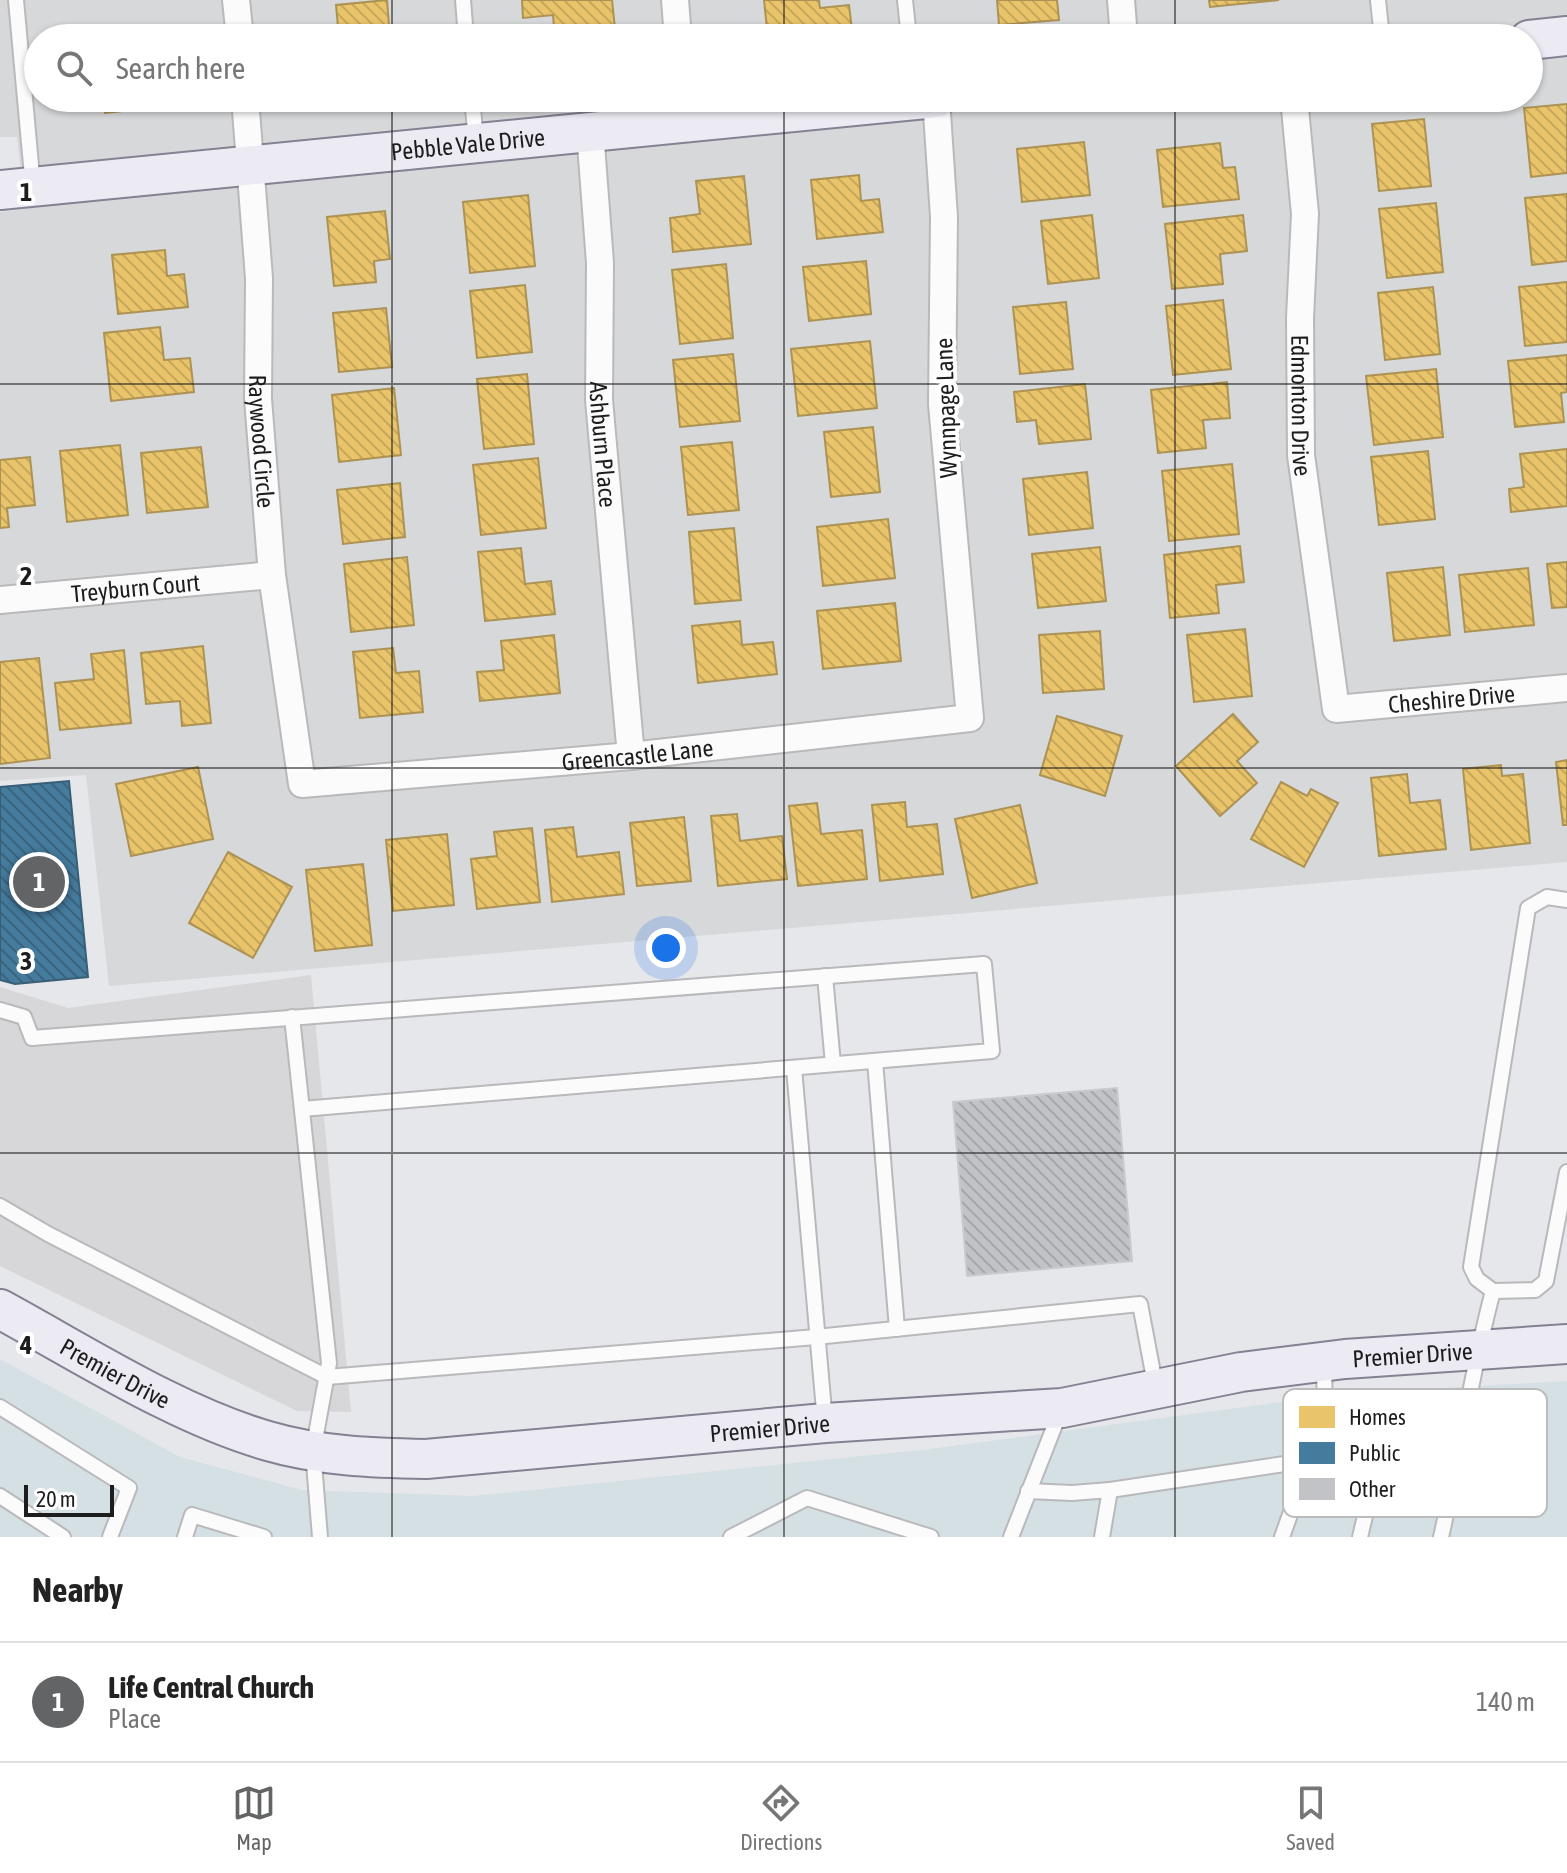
<!DOCTYPE html>
<html lang="en">
<head>
<meta charset="utf-8">
<style>
	body { margin:0; font-family:"Asap Condensed",sans-serif; background:#f2f2f2; color:#222 }
	.scale { position:absolute; left:24px; bottom:20px; width:90px; box-sizing:border-box; padding-left:8px; border:4px solid #1d1d1d; border-top:0; font-size:22px; line-height:28px; white-space:nowrap; color:#1d1d1d; -webkit-text-stroke:6px #fff; paint-order:stroke }
	.you { position:absolute; left:666px; top:948px; width:28px; height:28px; margin:-20px; border:6px solid #fff; border-radius:50%; background:#1a73e8; box-shadow:0 0 0 12px #1a73e833 }
	.badge { display:grid; place-items:center; width:52px; height:52px; border-radius:50%; background:#636465; color:#fff; font-size:26px; font-weight:700 }
	.pin { position:absolute; translate:-50% -50%; border:4px solid #fff; box-shadow:0 2px 8px #0006 }
	.list { margin:0; padding:0; list-style:none }
	h2 { display:flex; justify-content:space-between; align-items:center; height:104px; margin:0; padding:0 32px; font-size:34px }
	h2 small { font-size:26px; font-weight:400; color:#767676 }
	.list li { display:grid; grid-template-columns:52px 1fr auto; gap:24px; align-items:center; box-sizing:border-box; height:120px; padding:0 32px; border-top:2px solid #e0e0e0 }
	.list b { display:block; font-size:30px; white-space:nowrap }
	.list p { margin:0; font-size:26px; white-space:nowrap; color:#767676 }
	.list em { font-size:26px; font-style:normal; color:#767676 }
	.icon { flex:none; width:44px; height:44px; fill:none; stroke:currentColor; stroke-width:2; stroke-linecap:round; stroke-linejoin:round }
	.map { position:relative; flex:none; width:1567px; height:1537px; overflow:hidden }
	.search { position:absolute; background:#fff; box-shadow:0 2px 6px #0004; left:24px; right:24px; top:24px; height:88px; display:flex; align-items:center; gap:20px; box-sizing:border-box; padding:0 28px; border-radius:44px; color:#767676; font-size:30px }
	.sheet { height:224px; background:#fff }
	nav { display:flex; justify-content:space-around; align-items:center; box-sizing:border-box; height:112px; border-top:2px solid #e0e0e0; background:#fff; font-size:22px; color:#767676 }
	nav a { display:grid; justify-items:center; gap:4px }
	nav .on { color:#636465 }
	.map>svg:first-child { display:block }
</style>
</head>
<body>
<div class="map">
<svg width="1567" height="1537" viewBox="0 0 1567 1537">
	<defs>
		<pattern id="homes-back-hatch" width="6" height="6" patternUnits="userSpaceOnUse" patternTransform="scale(2)"><rect width="6" height="6" fill="#e9c46a"/><path d="M-1 5l2 2M0 0l6 6M5-1l2 2" fill="none" stroke="#c7a85b"/></pattern>
		<pattern id="public-back-hatch" width="6" height="6" patternUnits="userSpaceOnUse" patternTransform="scale(2)"><rect width="6" height="6" fill="#457b9d"/><path d="M-1 5l2 2M0 0l6 6M5-1l2 2" fill="none" stroke="#39647f"/></pattern>
		<pattern id="building-back-hatch" width="6" height="6" patternUnits="userSpaceOnUse" patternTransform="scale(2)"><rect width="6" height="6" fill="#c2c3c6"/><path d="M-1 5l2 2M0 0l6 6M5-1l2 2" fill="none" stroke="#a6a7aa"/></pattern>
	</defs>
	<rect width="100%" height="100%" fill="#e6e7eb"/>
	<path fill="#d7d8da" fill-rule="evenodd" d="M 0,0 L 1567,0 L 1567,862 L 109,986 L 86,775 L 0,781 L 0,212 L 25,209 L 17,137 L 0,137 ZM 38,38 L 1529,38 L 1529,98 L 38,98 Z"/>
	<path fill="#d4e0e4" d="M 0,1359 L 180,1457 L 302,1490 L 473,1496 L 930,1449 L 1342,1394 L 1567,1381 L 1567,1537 L 0,1537 Z"/>
	<path fill="#d7d7d9" d="M 311,975 L 351,1412 L 297,1411 L 0,1266 L 0,987 L 68,1008 Z"/>
	<g fill="url(#homes-back-hatch)" stroke="#ac9253" stroke-width="2">
		<path d="M 387,0 L 390,38 L 339,38 L 336,5 Z"/>
		<path d="M 522,0 L 612,0 L 616,38 L 555,38 L 553,15 L 523,18 Z"/>
		<path d="M 764,0 L 819,0 L 820,8 L 849,5 L 853,38 L 768,38 Z"/>
		<path d="M 997,0 L 1057,0 L 1059,20 L 999,25 Z"/>
		<path d="M 1209,0 L 1279,0 L 1210,7 Z"/>
		<path d="M 170,30 L 170,38 L 93,38 Z"/>
		<path d="M 103,98 L 176,98 L 177,105 L 105,113 Z"/>
		<path d="M 1567,104 L 1567,173 L 1531,177 L 1524,108 Z"/>
		<path d="M 1424,119 L 1431,186 L 1379,191 L 1372,124 Z"/>
		<path d="M 1084,142 L 1090,195 L 1022,202 L 1017,149 Z"/>
		<path d="M 1220,143 L 1223,168 L 1235,167 L 1239,199 L 1163,207 L 1157,150 Z"/>
		<path d="M 859,175 L 861,201 L 879,199 L 883,232 L 817,239 L 811,180 Z"/>
		<path d="M 744,176 L 751,244 L 673,252 L 670,218 L 700,214 L 696,181 Z"/>
		<path d="M 1567,194 L 1567,261 L 1532,265 L 1525,198 Z"/>
		<path d="M 528,195 L 535,266 L 470,273 L 463,202 Z"/>
		<path d="M 1436,203 L 1443,272 L 1387,278 L 1379,209 Z"/>
		<path d="M 385,211 L 390,259 L 374,261 L 376,282 L 334,286 L 327,217 Z"/>
		<path d="M 1092,215 L 1099,278 L 1048,284 L 1041,221 Z"/>
		<path d="M 1243,215 L 1247,251 L 1220,254 L 1223,284 L 1172,289 L 1165,224 Z"/>
		<path d="M 165,250 L 167,276 L 184,274 L 188,307 L 118,314 L 112,255 Z"/>
		<path d="M 866,261 L 871,314 L 809,321 L 803,267 Z"/>
		<path d="M 726,264 L 733,338 L 680,344 L 672,270 Z"/>
		<path d="M 1567,282 L 1567,342 L 1525,346 L 1519,287 Z"/>
		<path d="M 525,285 L 532,352 L 477,358 L 470,291 Z"/>
		<path d="M 1433,287 L 1440,354 L 1385,360 L 1378,293 Z"/>
		<path d="M 1223,300 L 1231,369 L 1173,375 L 1166,306 Z"/>
		<path d="M 1066,302 L 1073,369 L 1020,374 L 1013,307 Z"/>
		<path d="M 386,308 L 392,367 L 339,372 L 333,313 Z"/>
		<path d="M 160,327 L 164,360 L 190,358 L 194,392 L 111,401 L 104,333 Z"/>
		<path d="M 870,341 L 877,408 L 798,416 L 791,349 Z"/>
		<path d="M 733,354 L 740,421 L 680,427 L 673,360 Z"/>
		<path d="M 1567,355 L 1567,392 L 1561,393 L 1564,422 L 1515,427 L 1508,361 Z"/>
		<path d="M 1436,369 L 1443,437 L 1374,445 L 1366,376 Z"/>
		<path d="M 527,374 L 534,444 L 484,449 L 477,379 Z"/>
		<path d="M 1227,382 L 1230,418 L 1203,420 L 1206,448 L 1158,453 L 1151,390 Z"/>
		<path d="M 1085,384 L 1091,439 L 1039,444 L 1036,420 L 1017,422 L 1014,392 Z"/>
		<path d="M 394,388 L 401,455 L 339,462 L 332,395 Z"/>
		<path d="M 873,427 L 880,492 L 831,497 L 824,432 Z"/>
		<path d="M 732,442 L 739,510 L 688,515 L 681,447 Z"/>
		<path d="M 120,445 L 128,515 L 67,522 L 60,451 Z"/>
		<path d="M 201,447 L 208,507 L 147,513 L 141,453 Z"/>
		<path d="M 1567,449 L 1567,506 L 1511,512 L 1509,489 L 1524,487 L 1520,454 Z"/>
		<path d="M 1428,451 L 1435,519 L 1379,525 L 1371,457 Z"/>
		<path d="M 30,457 L 35,505 L 7,508 L 9,527 L 0,528 L 0,460 Z"/>
		<path d="M 538,458 L 546,528 L 481,535 L 473,465 Z"/>
		<path d="M 1232,464 L 1239,534 L 1169,541 L 1162,471 Z"/>
		<path d="M 1087,472 L 1093,528 L 1029,535 L 1023,479 Z"/>
		<path d="M 400,483 L 405,537 L 343,544 L 337,490 Z"/>
		<path d="M 888,519 L 895,578 L 823,586 L 817,527 Z"/>
		<path d="M 734,528 L 741,600 L 695,604 L 689,532 Z"/>
		<path d="M 1240,546 L 1244,582 L 1216,585 L 1219,613 L 1170,618 L 1164,555 Z"/>
		<path d="M 1100,547 L 1106,601 L 1038,608 L 1032,554 Z"/>
		<path d="M 521,548 L 525,584 L 551,581 L 555,614 L 485,621 L 478,552 Z"/>
		<path d="M 407,557 L 414,625 L 351,632 L 344,564 Z"/>
		<path d="M 1567,562 L 1567,607 L 1552,608 L 1547,564 Z"/>
		<path d="M 1443,567 L 1450,635 L 1394,641 L 1387,573 Z"/>
		<path d="M 1528,568 L 1534,625 L 1465,632 L 1459,575 Z"/>
		<path d="M 895,603 L 901,661 L 823,669 L 817,611 Z"/>
		<path d="M 740,621 L 742,645 L 773,642 L 777,674 L 698,683 L 692,626 Z"/>
		<path d="M 1245,629 L 1252,696 L 1194,702 L 1187,635 Z"/>
		<path d="M 1100,631 L 1104,689 L 1043,693 L 1039,635 Z"/>
		<path d="M 554,635 L 560,693 L 480,701 L 477,672 L 504,670 L 501,641 Z"/>
		<path d="M 203,646 L 211,723 L 182,726 L 180,701 L 146,704 L 141,653 Z"/>
		<path d="M 393,648 L 396,673 L 419,671 L 423,712 L 360,718 L 353,652 Z"/>
		<path d="M 124,650 L 131,723 L 60,730 L 55,683 L 94,679 L 91,654 Z"/>
		<path d="M 39,658 L 50,758 L 0,764 L 0,662 Z"/>
		<path d="M 1233,714 L 1258,742 L 1237,761 L 1257,783 L 1220,816 L 1176,766 Z"/>
		<path d="M 1057,716 L 1122,736 L 1105,796 L 1040,775 Z"/>
		<path d="M 1567,760 L 1567,825 L 1563,825 L 1556,762 Z"/>
		<path d="M 1501,765 L 1502,776 L 1523,774 L 1530,843 L 1471,850 L 1463,769 Z"/>
		<path d="M 198,767 L 213,839 L 131,856 L 116,784 Z"/>
		<path d="M 1407,774 L 1410,803 L 1440,800 L 1446,849 L 1379,856 L 1371,778 Z"/>
		<path d="M 1281,782 L 1307,796 L 1311,789 L 1338,803 L 1304,867 L 1251,839 Z"/>
		<path d="M 905,802 L 907,827 L 937,824 L 943,874 L 880,881 L 872,805 Z"/>
		<path d="M 817,803 L 821,834 L 862,830 L 867,879 L 798,886 L 789,806 Z"/>
		<path d="M 1020,805 L 1037,883 L 972,898 L 955,819 Z"/>
		<path d="M 737,814 L 740,841 L 782,836 L 787,879 L 718,886 L 711,816 Z"/>
		<path d="M 684,817 L 691,881 L 637,886 L 630,823 Z"/>
		<path d="M 573,827 L 577,857 L 619,852 L 624,894 L 552,902 L 545,830 Z"/>
		<path d="M 532,828 L 540,902 L 477,909 L 471,859 L 497,856 L 494,832 Z"/>
		<path d="M 447,834 L 454,905 L 393,911 L 386,840 Z"/>
		<path d="M 228,852 L 292,887 L 253,958 L 189,923 Z"/>
		<path d="M 363,864 L 372,945 L 315,951 L 306,870 Z"/>
	</g>
	<path fill="url(#public-back-hatch)" stroke="#395f77" stroke-width="2" d="M 69,781 L 88,977 L 15,984 L 0,980 L 0,787 Z"/>
	<path fill="url(#building-back-hatch)" stroke="#c8cace" stroke-width="2" d="M 1117,1088 L 1132,1261 L 967,1276 L 953,1102 Z"/>
	<g fill="none" stroke-linecap="round" stroke-linejoin="round">
		<g stroke="#b9b9bb" stroke-width="18">
			<g id="lane">
				<path d="M 16,0 L 33,187"/>
				<path d="M 463,0 L 466,38"/>
				<path d="M 905,0 L 909,38"/>
				<path d="M 1378,0 L 1382,38"/>
				<path d="M 472,98 L 476,141"/>
				<path d="M 1567,900 L 1547,897 L 1528,908 L 1471,1267 L 1477,1279 L 1493,1291 L 1535,1290 L 1546,1281 L 1567,1172"/>
				<path d="M 825,976 L 833,1064"/>
				<path d="M 0,1010 L 24,1017 L 32,1038 L 984,964 L 992,1051 L 302,1109"/>
				<path d="M 292,1017 L 329,1363 L 313,1451 L 320,1537"/>
				<path d="M 875,1061 L 897,1329"/>
				<path d="M 794,1068 L 825,1422"/>
				<path d="M 0,1206 L 48,1234 L 327,1377 L 816,1337 L 1140,1304 L 1156,1389"/>
				<path d="M 0,1407 L 129,1488 L 110,1537"/>
				<path d="M 1028,1491 L 1072,1493 L 1110,1490 L 1311,1460 L 1458,1463"/>
				<path d="M 0,1496 L 63,1537"/>
				<path d="M 185,1537 L 192,1515 L 264,1537"/>
				<path d="M 731,1537 L 807,1498 L 931,1537"/>
				<path d="M 1011,1537 L 1060,1412"/>
				<path d="M 1102,1537 L 1110,1490"/>
				<path d="M 1282,1537 L 1325,1417 L 1324,1365"/>
				<path d="M 1360,1537 L 1378,1462"/>
				<path d="M 1441,1537 C 1460,1455 1471,1372 1493,1291"/>
			</g>
		</g>
		<g stroke="#b9b9bb" stroke-width="30">
			<g id="street">
				<path d="M 236,0 L 240,38"/>
				<path d="M 675,0 L 678,38"/>
				<path d="M 1121,0 L 1124,38"/>
				<path id="s1" d="M 245,98 L 259,278 L 258,399 L 272,575 L 302,784 L 631,756 L 970,718 L 942,404 L 944,217 L 936,98"/>
				<path id="s2" d="M 1294,98 L 1305,214 L 1300,318 L 1301,455 L 1336,709 L 1567,688"/>
				<path id="s3" d="M 590,131 L 600,263 L 599,400 L 631,756"/>
				<path id="s4" d="M 0,600 L 272,575"/>
			</g>
		</g>
		<g stroke="#848193" stroke-width="42">
			<g id="secondary">
				<path d="M 1529,40 L 1567,36"/>
				<path id="s5" d="M 0,190 L 936,98"/>
				<path id="s6" d="M 0,1309 C 83,1354 177,1415 268,1441 C 319,1456 373,1458 426,1459 L 825,1423 L 1062,1408 L 1241,1372 L 1345,1359 L 1567,1344"/>
			</g>
		</g>
		<use href="#lane" stroke="#fbfbfc" stroke-width="14"/>
		<use href="#street" stroke="#fbfbfc" stroke-width="26"/>
		<use href="#secondary" stroke="#eceaf2" stroke-width="38"/>
	</g>
	<path fill="none" stroke="#1d1d1d" stroke-width="2" stroke-opacity="0.55" d="M 392,0 L 392,38M 784,0 L 784,38M 1175,0 L 1175,38M 392,98 L 392,1537M 784,98 L 784,1537M 1175,98 L 1175,1537M 0,384 L 1567,384M 0,768 L 1567,768M 0,1153 L 1567,1153"/>
	<g text-anchor="middle" dominant-baseline="central" stroke-width="8" stroke-linejoin="round" paint-order="stroke">
		<g font-size="24" fill="#1d1d1d" stroke="#fff">
			<text stroke="none"><textPath href="#s5" startOffset="470">Pebble Vale Drive</textPath></text>
			<text stroke="none"><textPath href="#s2" startOffset="308">Edmonton Drive</textPath></text>
			<text transform="translate(946 408) rotate(-92)">Wynnpage Lane</text>
			<text stroke="none"><textPath href="#s1" startOffset="344">Raywood Circle</textPath></text>
			<text stroke="none"><textPath href="#s3" startOffset="314">Ashburn Place</textPath></text>
			<text stroke="none"><textPath href="#s4" startOffset="136">Treyburn Court</textPath></text>
			<text stroke="none"><textPath href="#s2" startOffset="730">Cheshire Drive</textPath></text>
			<text stroke="none"><textPath href="#s1" startOffset="1026">Greencastle Lane</textPath></text>
			<text stroke="none"><textPath href="#s6" startOffset="1452">Premier Drive</textPath></text>
			<text stroke="none"><textPath href="#s6" startOffset="132">Premier Drive</textPath></text>
			<text stroke="none"><textPath href="#s6" startOffset="804">Premier Drive</textPath></text>
		</g>
	</g>
	<rect x="1283" y="1389" width="264" height="128" rx="12" fill="#fff" stroke="#bbb" stroke-width="2"/>
	<rect x="1299" y="1406" width="36" height="22" fill="#e9c46a"/>
	<rect x="1299" y="1442" width="36" height="22" fill="#457b9d"/>
	<rect x="1299" y="1478" width="36" height="22" fill="#c2c3c6"/>
	<g font-size="22" fill="#1d1d1d">
		<text x="1349" y="1425">Homes</text>
		<text x="1349" y="1461">Public</text>
		<text x="1349" y="1497">Other</text>
	</g>
	<g font-size="26" text-anchor="middle" font-weight="bold" fill="#1d1d1d" stroke="#fff" stroke-width="8" stroke-linejoin="round" paint-order="stroke">
		<text x="26" y="201">1</text>
		<text x="26" y="585">2</text>
		<text x="26" y="970">3</text>
		<text x="26" y="1354">4</text>
	</g>
</svg>
<div class="scale">20 m</div>
<div class="you"></div>
<div class="pin badge" style="left:39px;top:882px">1</div>
<div class="search"><svg class="icon" aria-label="search" viewBox="0 0 24 24"><circle cx="10" cy="10" r="6"/><path d="M15 15l6 6"/></svg>Search here</div>
</div>
<section class="sheet">
<h2>Nearby<small></small></h2>
<ul class="list">
<li><span class="badge">1</span><div><b>Life Central Church</b><p>Place</p></div><em>140 m</em></li>
</ul>
</section>
<nav>
<a class="on"><svg class="icon" aria-label="map" viewBox="0 0 24 24"><path d="M3 6l6-2 6 2 6-2v14l-6 2-6-2-6 2zM9 4v14M15 6v14"/></svg>Map</a>
<a><svg class="icon" aria-label="directions" viewBox="0 0 24 24"><path d="M12 3l9 9-9 9-9-9zM9 14v-3h6M13 9l2 2-2 2"/></svg>Directions</a>
<a><svg class="icon" aria-label="saved" viewBox="0 0 24 24"><path d="M7 4h10v16l-5-4-5 4z"/></svg>Saved</a>
</nav>
</body>
</html>
